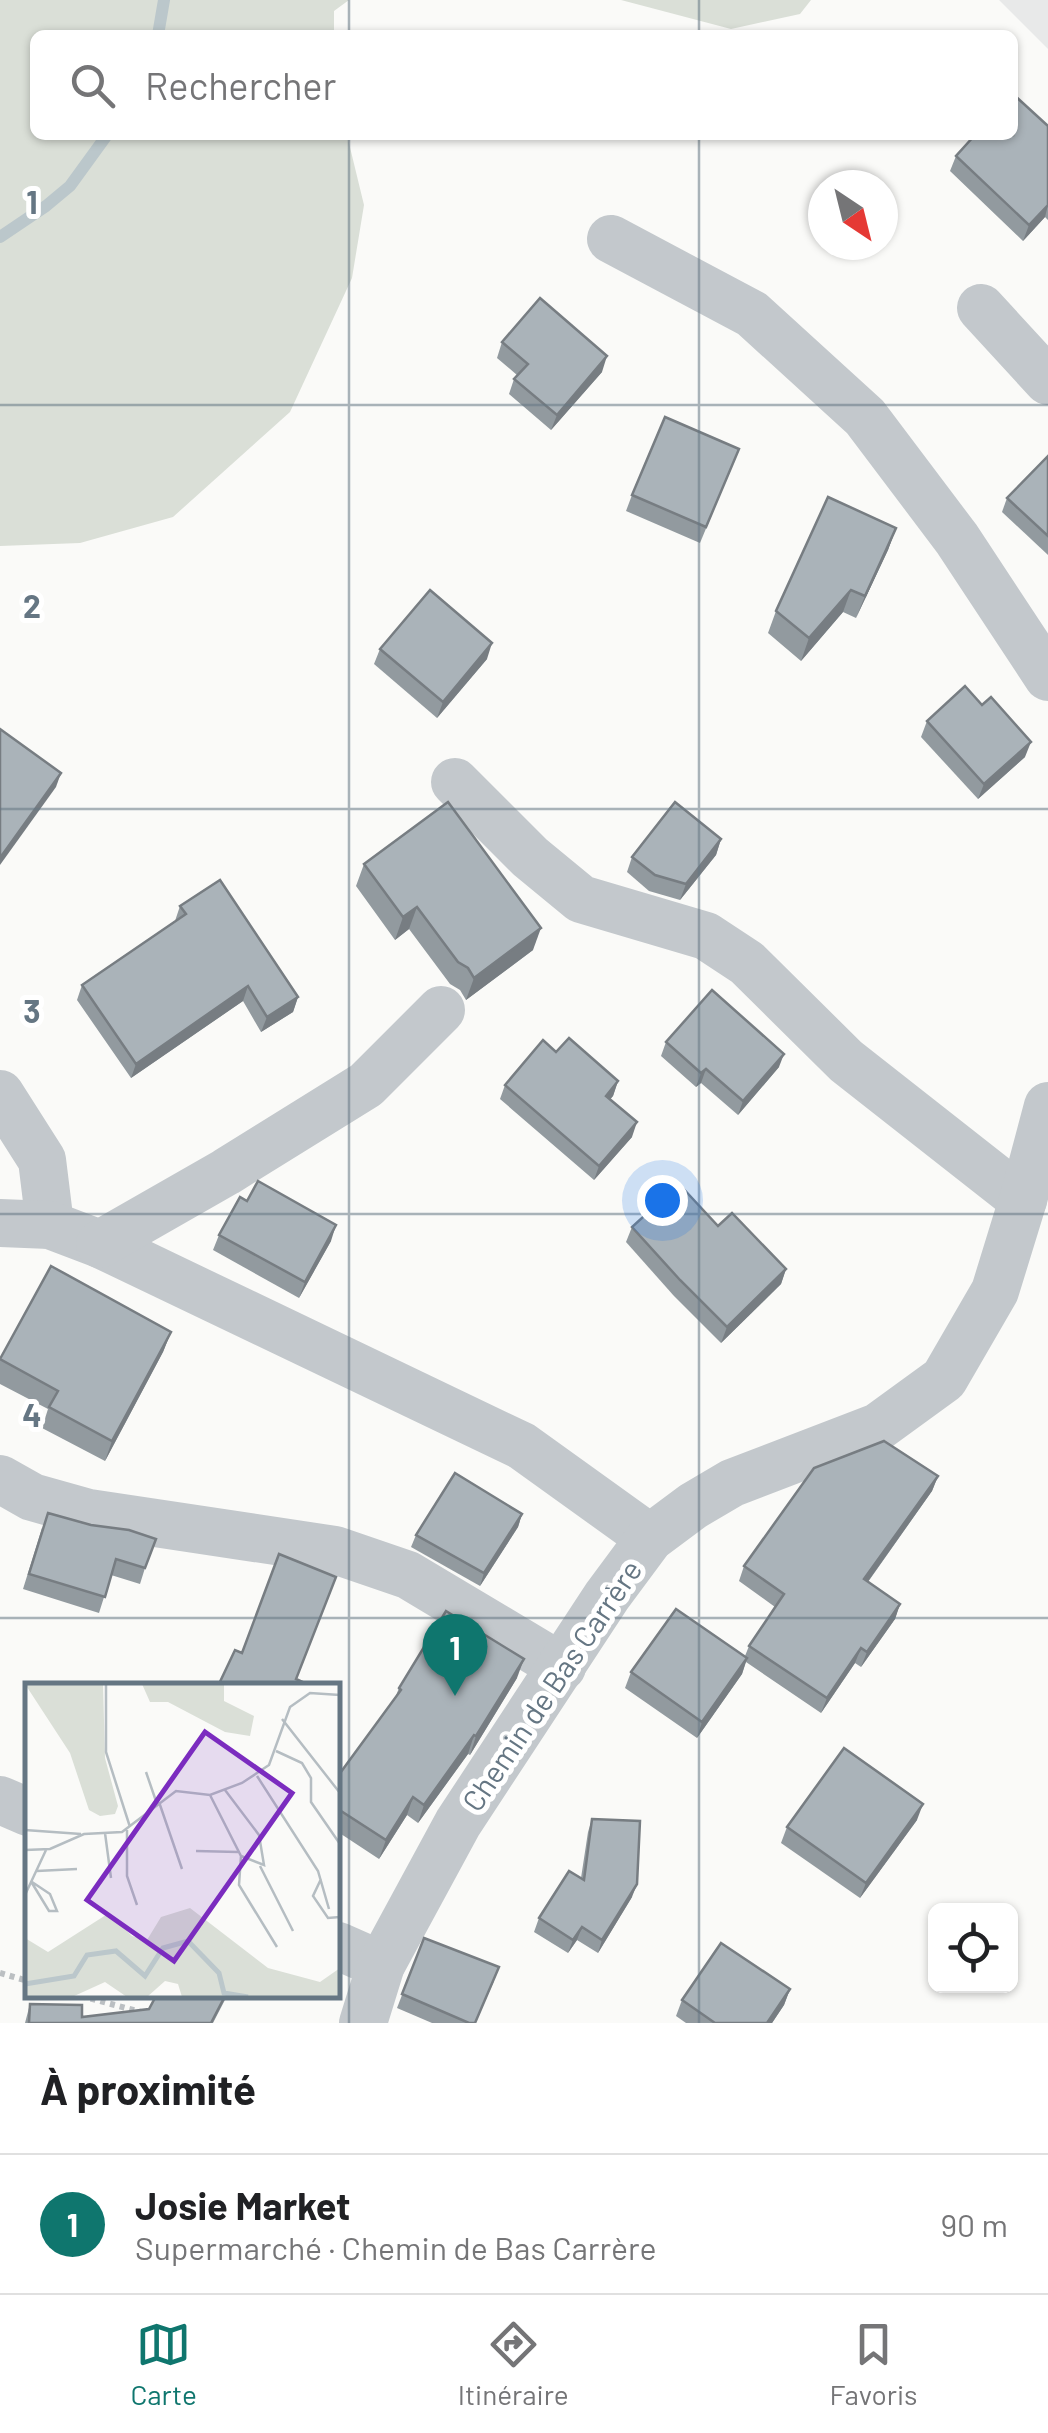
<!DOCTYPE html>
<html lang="fr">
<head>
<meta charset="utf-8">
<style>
	body { margin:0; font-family:Barlow,sans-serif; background:#f2f2f2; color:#202124 }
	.controls { position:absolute; right:30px; bottom:30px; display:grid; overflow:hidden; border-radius:15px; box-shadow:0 2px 8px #0004 }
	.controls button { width:90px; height:90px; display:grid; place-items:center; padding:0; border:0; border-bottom:2px solid #e0e0e0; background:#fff; color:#202124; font:50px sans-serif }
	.compass { position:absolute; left:808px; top:170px; width:90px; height:90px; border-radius:50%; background:#fff; box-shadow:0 2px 8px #0004; rotate:145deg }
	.you { position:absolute; left:662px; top:1200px; width:35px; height:35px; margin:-25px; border:8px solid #fff; border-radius:50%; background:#1a73e8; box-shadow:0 0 0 15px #1a73e833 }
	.badge { display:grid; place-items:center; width:65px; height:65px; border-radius:50%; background:#0f766e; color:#fff; font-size:32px; font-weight:700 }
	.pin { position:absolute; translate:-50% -82px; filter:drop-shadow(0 2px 5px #0008) }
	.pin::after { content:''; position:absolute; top:52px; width:35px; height:30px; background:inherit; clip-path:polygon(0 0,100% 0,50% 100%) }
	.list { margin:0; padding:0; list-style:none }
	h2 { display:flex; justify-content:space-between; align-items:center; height:130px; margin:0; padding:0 40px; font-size:42px }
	h2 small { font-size:32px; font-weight:400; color:#757577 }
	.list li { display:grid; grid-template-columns:65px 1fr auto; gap:30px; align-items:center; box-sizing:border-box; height:140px; padding:0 40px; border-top:2px solid #e0e0e0 }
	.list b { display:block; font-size:38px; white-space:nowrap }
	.list p { margin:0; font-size:32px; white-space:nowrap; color:#757577 }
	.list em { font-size:32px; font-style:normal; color:#757577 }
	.icon { flex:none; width:55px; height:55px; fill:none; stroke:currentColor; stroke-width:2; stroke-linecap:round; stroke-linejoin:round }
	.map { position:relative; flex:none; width:1048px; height:2023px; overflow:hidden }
	.search { position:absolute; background:#fff; box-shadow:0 2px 8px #0004; left:30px; right:30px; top:30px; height:110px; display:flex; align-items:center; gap:25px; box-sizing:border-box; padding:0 35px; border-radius:15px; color:#757577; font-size:38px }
	.sheet { height:270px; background:#fff }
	nav { display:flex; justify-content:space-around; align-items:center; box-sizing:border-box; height:140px; border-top:2px solid #e0e0e0; background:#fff; font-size:28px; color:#757577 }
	nav a { display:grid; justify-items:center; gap:5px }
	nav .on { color:#0f766e }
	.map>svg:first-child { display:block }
</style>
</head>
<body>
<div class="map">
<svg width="1048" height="2023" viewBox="0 0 1048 2023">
	<rect width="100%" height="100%" fill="#fafaf8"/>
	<path fill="#e8e9e9" d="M 999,0 L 1048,0 L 1048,49 Z"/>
	<g fill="#dadfd7">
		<path d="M 0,0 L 349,0 L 334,11 L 334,35 L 35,35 L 35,135 L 347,135 L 364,205 L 352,278 L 290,412 L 173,517 L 80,543 L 0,546 Z"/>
		<path d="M 621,0 L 811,0 L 800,14 L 731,29 Z"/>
	</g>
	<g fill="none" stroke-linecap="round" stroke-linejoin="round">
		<g stroke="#bbc7cb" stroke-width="12">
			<path d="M 158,35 L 164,0"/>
			<path d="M 0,237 L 46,206 L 70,186 L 107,135"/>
		</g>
		<g stroke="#bbbfc2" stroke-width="6" stroke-dasharray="5 5" stroke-linecap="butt">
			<path d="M 0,1973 L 28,1981"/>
			<path d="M 81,1996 L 141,2012"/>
		</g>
		<g stroke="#c3c8cc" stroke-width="48">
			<path d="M 611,239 L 752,314 L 865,417 L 957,539 L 1048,677"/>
			<path d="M 981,308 L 1048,381"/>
			<path d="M 455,782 L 530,857 L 581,899 L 706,936 L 747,963 L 846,1061 L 1023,1200"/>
			<path d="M 0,1094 L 42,1160 L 50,1225"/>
			<path d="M 0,1223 L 50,1225 L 100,1244 L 522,1446 L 650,1538"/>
			<path d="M 100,1244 L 226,1172 L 366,1085 L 441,1010"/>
			<path d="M 0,1479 L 32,1497 L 89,1513 L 335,1550 L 408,1575 L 562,1667"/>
			<path d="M 0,1800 L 28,1812"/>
			<path d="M 338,1946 L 381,1965"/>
			<path d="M 363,2023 L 381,1965 L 458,1823 L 607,1596 L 650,1538 L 693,1506 L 732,1483 L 878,1427 L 944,1379 L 995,1291 L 1023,1200 L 1048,1106"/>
		</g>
	</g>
	<g fill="#929a9f">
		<path d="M 1048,126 L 1048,220 L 1045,217 L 1023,241 L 950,171 L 956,156 Z"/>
		<path d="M 502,342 L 602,372 L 551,430 L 509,394 L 514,379 L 517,375 L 497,358 Z"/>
		<path d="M 739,449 L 700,543 L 626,511 L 632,495 Z"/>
		<path d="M 1048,456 L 1048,555 L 1002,512 L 1007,498 Z"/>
		<path d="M 896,528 L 888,550 L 856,618 L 843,612 L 801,661 L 768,633 L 776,611 Z"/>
		<path d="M 380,649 L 487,659 L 437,718 L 374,664 Z"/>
		<path d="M 927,721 L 1025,757 L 978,799 L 921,737 Z"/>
		<path d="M 721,839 L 716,855 L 680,900 L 649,891 L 627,872 L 632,857 Z"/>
		<path d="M 364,864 L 533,950 L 466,1000 L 460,990 L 450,984 L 409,929 L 395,940 L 356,886 Z"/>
		<path d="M 180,906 L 298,997 L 293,1012 L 261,1032 L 243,1001 L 131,1078 L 77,1000 L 82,985 L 175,921 Z"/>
		<path d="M 666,1042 L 779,1067 L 738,1115 L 701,1083 L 696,1087 L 661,1056 Z"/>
		<path d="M 556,1052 L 618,1081 L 613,1096 L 610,1099 L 632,1137 L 594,1180 L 500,1099 L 505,1085 Z"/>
		<path d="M 718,1226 L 786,1269 L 781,1284 L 721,1343 L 674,1296 L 626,1242 L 632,1227 Z"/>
		<path d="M 219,1235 L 331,1241 L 299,1298 L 213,1250 Z"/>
		<path d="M 171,1332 L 163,1352 L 105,1461 L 42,1428 L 48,1409 L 0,1384 L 0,1359 Z"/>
		<path d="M 938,1476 L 932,1491 L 868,1582 L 900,1604 L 895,1619 L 861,1667 L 855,1663 L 821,1713 L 746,1662 L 742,1674 L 697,1738 L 625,1688 L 631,1672 L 745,1656 L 749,1646 L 775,1607 L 739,1581 L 744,1566 Z"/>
		<path d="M 522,1514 L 518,1527 L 480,1586 L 411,1547 L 416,1535 Z"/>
		<path d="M 42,1528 L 145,1568 L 140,1584 L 111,1575 L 99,1613 L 23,1589 Z"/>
		<path d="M 517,1678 L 470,1755 L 468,1754 L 418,1823 L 407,1815 L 379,1859 L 338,1832 L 338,1776 L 395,1698 L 399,1688 Z"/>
		<path d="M 592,1819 L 632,1897 L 598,1953 L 577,1940 L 568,1953 L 534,1932 L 539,1918 L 581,1878 L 588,1832 Z"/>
		<path d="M 917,1820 L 860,1898 L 781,1843 L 787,1827 Z"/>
		<path d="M 424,1938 L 494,1981 L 475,2023 L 432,2023 L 397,2008 Z"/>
		<path d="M 790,1989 L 784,2005 L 772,2023 L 686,2023 L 676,2016 L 682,2000 Z"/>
		<path d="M 156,1996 L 227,1996 L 213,2023 L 25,2023 L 30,2004 L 82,2017 L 149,2009 Z"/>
	</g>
	<g fill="#777d82">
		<path d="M 1048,205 L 1045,217 L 1023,241 L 1029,225 Z"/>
		<path d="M 607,356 L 602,372 L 551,430 L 557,415 Z"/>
		<path d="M 896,528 L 888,550 L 856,618 L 865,596 Z"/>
		<path d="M 851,590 L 843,612 L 801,661 L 809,638 Z"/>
		<path d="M 492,643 L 487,659 L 437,718 L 443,702 Z"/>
		<path d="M 1031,742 L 1025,757 L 978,799 L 984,784 Z"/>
		<path d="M 61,773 L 56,787 L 0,865 L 0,858 Z"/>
		<path d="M 721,839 L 716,855 L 680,900 L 686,884 Z"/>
		<path d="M 417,907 L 409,929 L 395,940 L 403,917 Z"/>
		<path d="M 541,928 L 533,950 L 466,1000 L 474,978 Z"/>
		<path d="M 248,986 L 243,1001 L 131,1078 L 136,1064 Z"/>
		<path d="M 298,997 L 293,1012 L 261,1032 L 267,1017 Z"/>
		<path d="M 784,1054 L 779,1067 L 738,1115 L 743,1101 Z"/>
		<path d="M 706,1069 L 701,1083 L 696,1087 L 701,1073 Z"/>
		<path d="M 618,1081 L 613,1096 L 601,1110 L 606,1096 Z"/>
		<path d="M 637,1122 L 632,1137 L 594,1180 L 599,1166 Z"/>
		<path d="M 336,1225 L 331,1241 L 299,1298 L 305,1282 Z"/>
		<path d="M 786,1269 L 781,1284 L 721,1343 L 727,1327 Z"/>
		<path d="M 171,1332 L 163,1352 L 105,1461 L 112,1441 Z"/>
		<path d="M 938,1476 L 932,1491 L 859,1594 L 864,1579 Z"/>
		<path d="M 522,1514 L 518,1527 L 480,1586 L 484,1573 Z"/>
		<path d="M 900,1604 L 895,1619 L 861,1667 L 867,1652 Z"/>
		<path d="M 861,1648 L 855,1663 L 821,1713 L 827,1698 Z"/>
		<path d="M 747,1658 L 742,1674 L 697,1738 L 702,1722 Z"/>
		<path d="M 524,1659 L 517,1678 L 470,1755 L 476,1736 Z"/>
		<path d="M 474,1735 L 468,1754 L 418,1823 L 424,1805 Z"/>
		<path d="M 413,1797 L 407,1815 L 379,1859 L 386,1840 Z"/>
		<path d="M 923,1804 L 917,1820 L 860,1898 L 866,1883 Z"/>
		<path d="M 637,1884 L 632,1897 L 598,1953 L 602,1940 Z"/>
		<path d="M 582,1927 L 577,1940 L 568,1953 L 573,1940 Z"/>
		<path d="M 790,1989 L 784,2005 L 772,2023 L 767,2023 Z"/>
	</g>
	<g fill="#aab3b9" stroke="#777d82" stroke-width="2.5">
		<path d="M 1013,94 L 1048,126 L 1048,205 L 1029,225 L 956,156 L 975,135 L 1013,135 Z"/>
		<path d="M 540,298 L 607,356 L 557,415 L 514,379 L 528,364 L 502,342 Z"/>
		<path d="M 665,417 L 739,449 L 706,527 L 632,495 Z"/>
		<path d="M 1048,456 L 1048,536 L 1007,498 Z"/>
		<path d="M 828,497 L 896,528 L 865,596 L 851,590 L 809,638 L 776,611 Z"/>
		<path d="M 430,590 L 492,643 L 443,702 L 380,649 Z"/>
		<path d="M 965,686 L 982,705 L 991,697 L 1031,742 L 984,784 L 927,721 Z"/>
		<path d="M 0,729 L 61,773 L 0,858 Z"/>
		<path d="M 448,802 L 541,928 L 474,978 L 468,968 L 458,962 L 417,907 L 403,917 L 364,864 Z"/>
		<path d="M 675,802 L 721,839 L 686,884 L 655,875 L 632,857 Z"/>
		<path d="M 220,880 L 298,997 L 267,1017 L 248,986 L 136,1064 L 82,985 L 186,914 L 180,906 Z"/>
		<path d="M 712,990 L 784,1054 L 743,1101 L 706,1069 L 701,1073 L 666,1042 Z"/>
		<path d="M 569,1038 L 618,1081 L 606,1096 L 637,1122 L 599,1166 L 505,1085 L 543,1040 L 556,1052 Z"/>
		<path d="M 258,1181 L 336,1225 L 305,1282 L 219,1235 L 240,1197 L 247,1201 Z"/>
		<path d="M 679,1184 L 718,1226 L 732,1213 L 786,1269 L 727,1327 L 680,1280 L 632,1227 Z"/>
		<path d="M 51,1266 L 171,1332 L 112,1441 L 49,1407 L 58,1391 L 0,1359 Z"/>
		<path d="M 884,1441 L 938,1476 L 864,1579 L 900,1604 L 867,1652 L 861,1648 L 827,1698 L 749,1646 L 784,1594 L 744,1566 L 814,1468 Z"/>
		<path d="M 455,1473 L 522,1514 L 484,1573 L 416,1535 Z"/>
		<path d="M 48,1513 L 91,1525 L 129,1530 L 156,1539 L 145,1568 L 116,1559 L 105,1597 L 29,1574 Z"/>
		<path d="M 279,1554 L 336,1577 L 296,1679 L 309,1685 L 218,1686 L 235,1650 L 242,1653 Z"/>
		<path d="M 676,1609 L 747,1658 L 702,1722 L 631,1672 Z"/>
		<path d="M 446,1611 L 524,1659 L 476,1736 L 474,1735 L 424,1805 L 413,1797 L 386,1840 L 338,1809 L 338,1776 L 401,1690 L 399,1688 Z"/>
		<path d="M 844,1748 L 923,1804 L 866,1883 L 787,1827 Z"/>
		<path d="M 592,1819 L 640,1821 L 637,1884 L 602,1940 L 582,1927 L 573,1940 L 539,1918 L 569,1871 L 584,1880 Z"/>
		<path d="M 424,1938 L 499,1967 L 475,2023 L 469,2023 L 402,1994 Z"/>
		<path d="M 721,1943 L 790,1989 L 767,2023 L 715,2023 L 682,2000 Z"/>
		<path d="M 156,1996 L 225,1996 L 211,2023 L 29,2023 L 30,2004 L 82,2005 L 82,2017 L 149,2009 Z"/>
	</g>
	<path fill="none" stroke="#657683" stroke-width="2.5" stroke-opacity="0.55" d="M 349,0 L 349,35M 699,0 L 699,35M 349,135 L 349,2023M 699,135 L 699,2023M 0,405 L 1048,405M 0,809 L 1048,809M 0,1214 L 1048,1214M 0,1618 L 1048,1618"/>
	<g text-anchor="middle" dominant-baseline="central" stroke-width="10" stroke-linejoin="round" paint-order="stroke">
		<g font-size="30" fill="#657683" stroke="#fff">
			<text transform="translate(551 1685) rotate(-56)">Chemin de Bas Carrère</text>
		</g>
	</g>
	<g transform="translate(25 1683)">
		<rect width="315" height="315" fill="#fafaf8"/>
		<path d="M 78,1 L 80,75 L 93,123 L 90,131 L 75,133 L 64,127 L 45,70 L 0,1 ZM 117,1 L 199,1 L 199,18 L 229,33 L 225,53 L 200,49 L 143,19 L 125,19 ZM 165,225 L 243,285 L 295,299 L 315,285 L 315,314 L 157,314 L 153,301 L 140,298 L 122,314 L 102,314 L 80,299 L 47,314 L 0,314 L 0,255 L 23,269 L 84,230 L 107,253 L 122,257 L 136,234 Z" fill="#dadfd7"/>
		<path fill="none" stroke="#bbc7cb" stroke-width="5" d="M 0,301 L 49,293 L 62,272 L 91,268 L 120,293 L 138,265 L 163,258 L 194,290 L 199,310 L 223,314"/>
		<path fill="none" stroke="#b5bdc2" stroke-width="2.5" d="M 81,1 L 81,69 L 105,144M 257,36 L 315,110M 251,68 L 277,80 L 286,95 L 286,119 L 315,161M 121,89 L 132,121M 232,93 L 293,188 L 304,226M 185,112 L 216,173 L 239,182 L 234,152 L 200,107M 134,119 L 157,186M 0,147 L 56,151M 102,147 L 102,193 L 112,222M 80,150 L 86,195M 0,167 L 25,166 L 59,151 L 97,149 L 151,108 L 185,112 L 217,100 L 244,82 L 265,24 L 285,10 L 315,12M 171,168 L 213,169M 216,173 L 214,202 L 252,264M 235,183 L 268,248M 12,188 L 52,186M 296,196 L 288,213 L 303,235 L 315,234M 7,200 L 24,228 L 32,228 L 25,211 L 7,199M 0,212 L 21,167"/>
		<path fill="#7b2cbf" fill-opacity="0.15" stroke="#7b2cbf" stroke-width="5" d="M 180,49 L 267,110 L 149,278 L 62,217 Z"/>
		<rect width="315" height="315" fill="none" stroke="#657683" stroke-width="5"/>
	</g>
	<g font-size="32" text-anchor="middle" font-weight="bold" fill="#657683" stroke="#fff" stroke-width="10" stroke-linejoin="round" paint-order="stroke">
		<text x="32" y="214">1</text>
		<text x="32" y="618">2</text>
		<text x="32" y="1023">3</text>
		<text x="32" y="1427">4</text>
	</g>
</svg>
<div class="controls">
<button><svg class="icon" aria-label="locate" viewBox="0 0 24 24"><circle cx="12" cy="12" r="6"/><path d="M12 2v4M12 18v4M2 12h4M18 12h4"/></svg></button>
</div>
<svg class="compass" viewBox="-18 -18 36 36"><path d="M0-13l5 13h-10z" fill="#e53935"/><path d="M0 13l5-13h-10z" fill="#757577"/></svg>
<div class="you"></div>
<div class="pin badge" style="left:455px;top:1696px">1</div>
<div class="search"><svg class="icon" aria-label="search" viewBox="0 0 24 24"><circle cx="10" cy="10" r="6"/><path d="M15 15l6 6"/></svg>Rechercher</div>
</div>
<section class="sheet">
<h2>À proximité<small></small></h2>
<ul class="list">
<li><span class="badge">1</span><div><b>Josie Market</b><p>Supermarché · Chemin de Bas Carrère</p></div><em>90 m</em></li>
</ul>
</section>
<nav>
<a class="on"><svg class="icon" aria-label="map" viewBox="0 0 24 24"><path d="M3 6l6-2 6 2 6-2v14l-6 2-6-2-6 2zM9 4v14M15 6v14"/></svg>Carte</a>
<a><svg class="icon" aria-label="directions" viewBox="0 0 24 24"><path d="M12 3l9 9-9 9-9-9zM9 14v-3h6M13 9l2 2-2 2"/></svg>Itinéraire</a>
<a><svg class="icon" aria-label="saved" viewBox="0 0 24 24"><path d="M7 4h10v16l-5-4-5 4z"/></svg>Favoris</a>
</nav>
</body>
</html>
